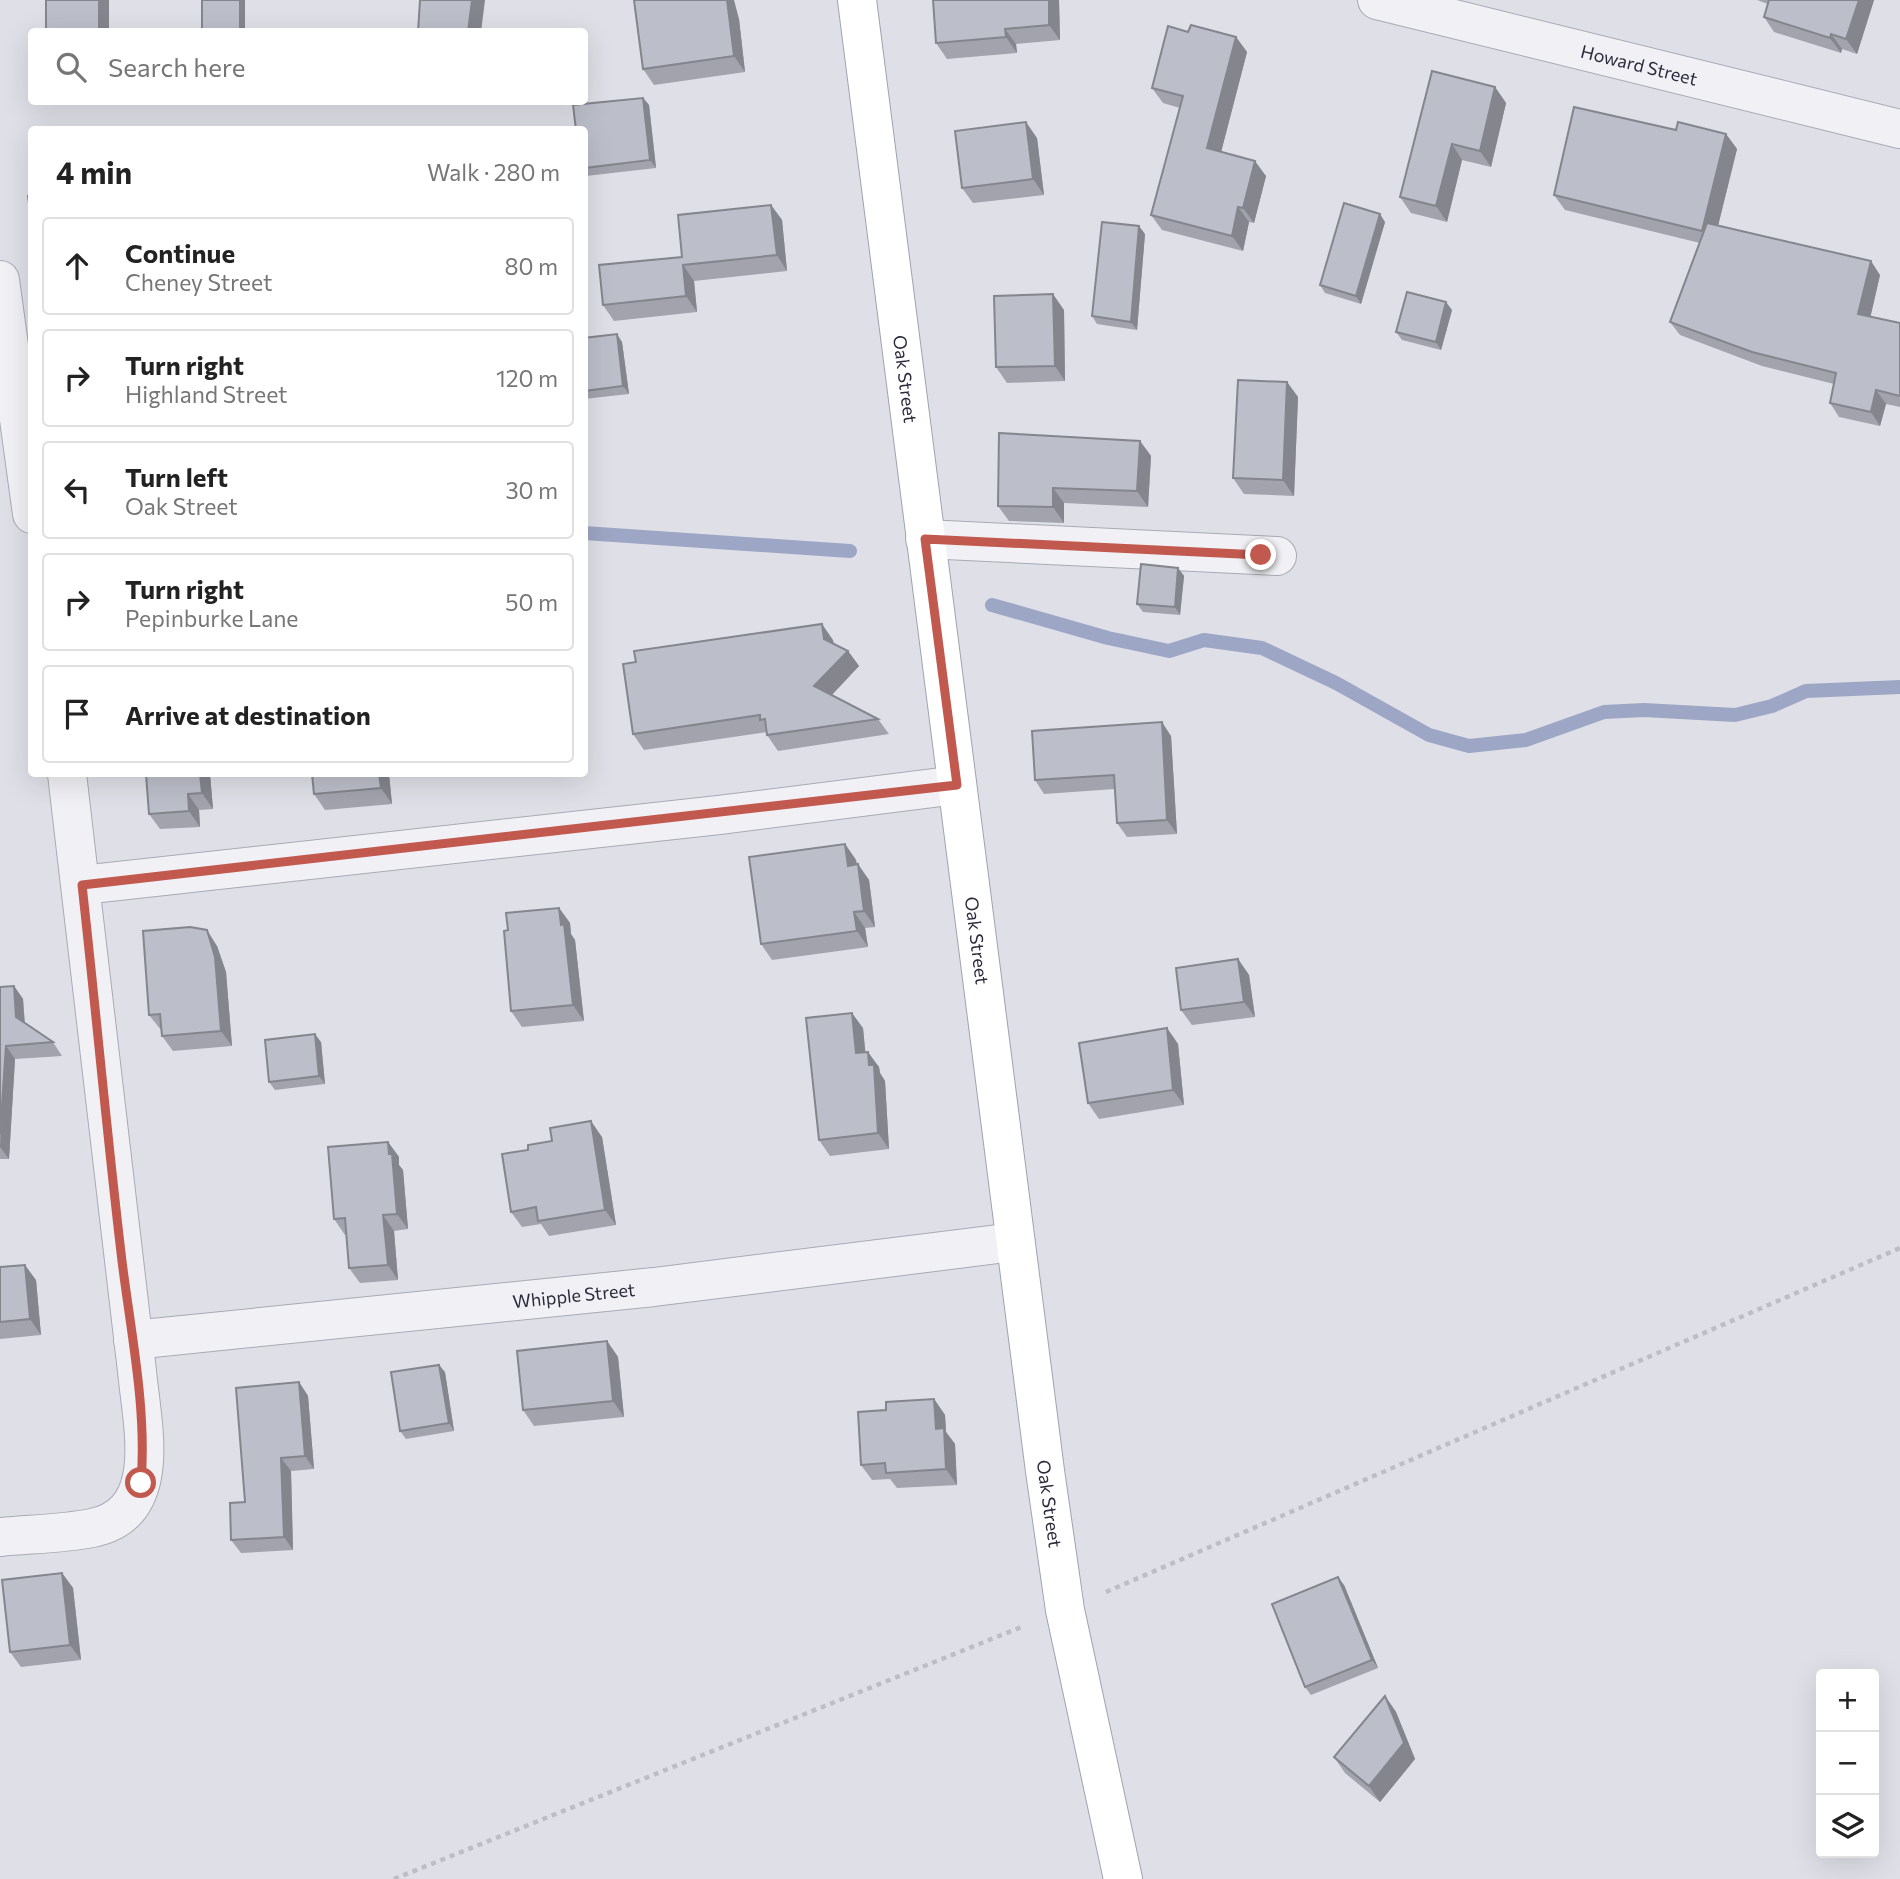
<!DOCTYPE html>
<html lang="en">
<head>
<meta charset="utf-8">
<style>
	body { margin:0; font-family:Commissioner,sans-serif; background:#f2f2f2; color:#222 }
	.controls { position:absolute; right:21px; bottom:21px; display:grid; overflow:hidden; border-radius:7px; box-shadow:0 7px 28px #0002 }
	.controls button { width:63px; height:63px; display:grid; place-items:center; padding:0; border:0; border-bottom:2px solid #e0e0e0; background:#fff; color:#222; font:35px sans-serif }
	.stop { position:absolute; width:21px; height:21px; margin:-16px; border:5px solid #c1594e; border-radius:50%; background:#fff }
	.stop.end { background:#c1594e; border-color:#fff; box-shadow:0 2px 7px #0008 }
	.list { margin:0; padding:0; list-style:none }
	h2 { display:flex; justify-content:space-between; align-items:center; height:91px; margin:0; padding:0 28px; font-size:30px }
	h2 small { font-size:23px; font-weight:400; color:#767676 }
	.list li { display:grid; grid-template-columns:46px 1fr auto; gap:21px; align-items:center; box-sizing:border-box; height:98px; margin:0 14px 14px; padding:0 14px; border:2px solid #e0e0e0; border-radius:7px }
	.list b { display:block; font-size:26px; white-space:nowrap }
	.list p { margin:0; font-size:23px; white-space:nowrap; color:#767676 }
	.list em { font-size:23px; font-style:normal; color:#767676 }
	.icon { flex:none; width:38px; height:38px; fill:none; stroke:currentColor; stroke-width:2; stroke-linecap:round; stroke-linejoin:round }
	.map { position:relative; flex:none; width:1900px; height:1879px; overflow:hidden }
	.search { position:absolute; background:#fff; box-shadow:0 7px 28px #0002; left:28px; top:28px; width:560px; height:77px; display:flex; align-items:center; gap:18px; box-sizing:border-box; padding:0 24px; border-radius:7px; color:#767676; font-size:26px }
	.panel { position:absolute; background:#fff; box-shadow:0 7px 28px #0002; left:28px; top:126px; width:560px; height:651px; border-radius:7px }
	.map>svg:first-child { display:block }
</style>
</head>
<body>
<div class="map">
<svg width="1900" height="1879" viewBox="0 0 1900 1879">
	<rect width="100%" height="100%" fill="#dfe0e7"/>
	<g fill="none" stroke-linecap="round" stroke-linejoin="round">
		<g stroke="#9da6c4" stroke-width="14">
			<path d="M 584,533 L 850,551"/>
			<path d="M 992,605 L 1108,638 L 1169,651 L 1204,640 L 1262,648 L 1336,683 L 1429,735 L 1469,746 L 1526,740 L 1604,712 L 1644,710 L 1735,715 L 1772,706 L 1806,691 L 1900,687"/>
		</g>
		<g stroke="#a8aab4" stroke-width="40">
			<g id="minor">
				<path id="s1" d="M 1377,0 L 1900,129"/>
				<path d="M 0,280 L 32,514"/>
				<path d="M 925,539 L 1277,556"/>
				<path d="M 82,885 L 719,815 L 957,785"/>
				<path id="s2" d="M 133,1340 L 654,1287 L 1014,1242"/>
				<path d="M 0,1537 C 30,1534 62,1534 92,1528 C 165,1513 142,1426 137,1371 L 67,774"/>
			</g>
		</g>
		<g stroke="#9fa2b1" stroke-width="40">
			<g id="major">
				<path id="s3" d="M 857,0 L 1045,1471 L 1065,1610 L 1123,1879"/>
			</g>
		</g>
		<g stroke="#bdbec5" stroke-width="4.5" stroke-dasharray="5 5" stroke-linecap="butt">
			<path d="M 1106,1592 L 1900,1248"/>
			<path d="M 394,1879 L 1024,1626"/>
		</g>
		<use href="#minor" stroke="#f1f1f5" stroke-width="38"/>
		<use href="#major" stroke="#fff" stroke-width="38"/>
	</g>
	<g fill="#a2a3ad">
		<path d="M 1059,0 L 1060,40 L 1016,44 L 1017,53 L 947,59 L 936,43 Z"/>
		<path d="M 1757,0 L 1874,0 L 1857,54 L 1842,49 L 1841,53 L 1774,32 L 1764,17 L 1768,4 Z"/>
		<path d="M 739,19 L 745,72 L 654,85 L 643,69 Z"/>
		<path d="M 1188,32 L 1236,37 L 1247,52 L 1221,152 L 1266,176 L 1254,223 L 1249,222 L 1243,251 L 1162,230 L 1151,215 L 1180,108 L 1163,103 L 1152,88 Z"/>
		<path d="M 1495,87 L 1506,103 L 1491,167 L 1462,160 L 1447,222 L 1411,213 L 1400,197 Z"/>
		<path d="M 643,98 L 649,105 L 656,168 L 586,176 L 584,174 L 584,130 Z"/>
		<path d="M 54,102 L 109,102 L 109,104 L 55,104 Z"/>
		<path d="M 1676,130 L 1726,134 L 1737,149 L 1718,226 L 1880,275 L 1870,317 L 1900,323 L 1900,407 L 1886,404 L 1880,426 L 1839,417 L 1830,403 L 1834,384 L 1762,366 L 1680,335 L 1670,322 L 1700,243 L 1565,210 L 1554,195 Z"/>
		<path d="M 1037,138 L 1044,195 L 973,203 L 962,188 Z"/>
		<path d="M 771,205 L 782,220 L 787,271 L 694,281 L 697,312 L 614,321 L 603,305 L 682,257 Z"/>
		<path d="M 1385,222 L 1361,304 L 1325,293 L 1320,285 Z"/>
		<path d="M 1145,234 L 1137,330 L 1097,324 L 1092,316 Z"/>
		<path d="M 1064,310 L 1065,381 L 1007,383 L 996,367 Z"/>
		<path d="M 1452,310 L 1441,350 L 1402,340 L 1396,332 Z"/>
		<path d="M 584,338 L 622,342 L 629,394 L 584,399 Z"/>
		<path d="M 1287,382 L 1298,397 L 1294,496 L 1244,494 L 1233,478 Z"/>
		<path d="M 1140,441 L 1151,456 L 1148,507 L 1064,503 L 1064,523 L 1009,521 L 998,506 Z"/>
		<path d="M 1178,568 L 1184,576 L 1180,615 L 1143,612 L 1137,604 Z"/>
		<path d="M 833,640 L 834,644 L 848,651 L 859,666 L 832,695 L 878,719 L 889,734 L 778,751 L 767,735 L 767,732 L 644,750 L 633,734 Z"/>
		<path d="M 1171,736 L 1177,834 L 1127,837 L 1117,823 L 1115,789 L 1044,794 L 1035,780 Z"/>
		<path d="M 146,774 L 210,774 L 213,809 L 199,810 L 200,827 L 160,829 L 149,814 Z"/>
		<path d="M 312,774 L 389,774 L 392,804 L 325,810 L 314,794 Z"/>
		<path d="M 845,844 L 856,860 L 857,864 L 869,880 L 875,927 L 865,928 L 868,947 L 772,960 L 761,944 Z"/>
		<path d="M 559,908 L 570,923 L 571,934 L 575,940 L 584,1021 L 522,1027 L 511,1011 L 508,930 Z"/>
		<path d="M 217,946 L 226,972 L 232,1046 L 173,1051 L 162,1036 L 161,1030 L 149,1015 Z"/>
		<path d="M 1238,959 L 1249,975 L 1255,1017 L 1192,1025 L 1181,1010 Z"/>
		<path d="M 14,986 L 23,999 L 25,1023 L 53,1042 L 62,1056 L 15,1059 L 9,1159 L 0,1159 L 0,987 Z"/>
		<path d="M 863,1028 L 865,1052 L 879,1067 L 880,1073 L 885,1081 L 889,1149 L 830,1156 L 819,1140 Z"/>
		<path d="M 1167,1028 L 1178,1044 L 1184,1105 L 1099,1119 L 1088,1103 Z"/>
		<path d="M 321,1042 L 325,1084 L 275,1090 L 269,1082 Z"/>
		<path d="M 602,1137 L 616,1225 L 549,1236 L 541,1224 L 522,1227 L 511,1212 Z"/>
		<path d="M 388,1142 L 399,1157 L 399,1165 L 403,1170 L 408,1229 L 394,1231 L 398,1280 L 360,1283 L 349,1268 L 346,1234 L 345,1235 L 334,1219 Z"/>
		<path d="M 0,1267 L 36,1280 L 41,1335 L 0,1339 Z"/>
		<path d="M 607,1341 L 618,1357 L 624,1417 L 534,1426 L 523,1410 Z"/>
		<path d="M 445,1372 L 454,1431 L 406,1439 L 400,1431 Z"/>
		<path d="M 299,1382 L 308,1396 L 314,1469 L 291,1471 L 293,1550 L 241,1553 L 231,1540 L 245,1502 Z"/>
		<path d="M 934,1399 L 945,1415 L 946,1432 L 955,1444 L 957,1485 L 897,1488 L 890,1479 L 872,1480 L 861,1465 L 886,1410 Z"/>
		<path d="M 62,1573 L 73,1588 L 81,1660 L 21,1667 L 10,1652 Z"/>
		<path d="M 1344,1585 L 1378,1668 L 1311,1695 L 1305,1687 Z"/>
		<path d="M 1385,1696 L 1396,1712 L 1415,1759 L 1380,1802 L 1345,1773 L 1334,1757 Z"/>
	</g>
	<g fill="#84858d">
		<rect x="99" y="0" width="10" height="32"/>
		<rect x="240" y="0" width="5" height="32"/>
		<path d="M 472,0 L 485,0 L 481,32 L 468,32 Z"/>
		<path d="M 727,0 L 734,0 L 739,19 L 745,72 L 734,56 Z"/>
		<path d="M 1049,0 L 1059,0 L 1060,40 L 1049,25 Z"/>
		<path d="M 1859,0 L 1874,0 L 1857,54 L 1846,39 Z"/>
		<path d="M 1005,29 L 1016,44 L 1017,53 L 1006,37 Z"/>
		<path d="M 1831,34 L 1842,49 L 1841,53 L 1830,38 Z"/>
		<path d="M 1236,37 L 1247,52 L 1218,164 L 1207,148 Z"/>
		<path d="M 1495,87 L 1506,103 L 1491,167 L 1480,151 Z"/>
		<path d="M 643,98 L 649,105 L 656,168 L 650,160 Z"/>
		<path d="M 1026,122 L 1037,138 L 1044,195 L 1033,179 Z"/>
		<path d="M 1726,134 L 1737,149 L 1713,246 L 1702,231 Z"/>
		<path d="M 1452,144 L 1462,160 L 1447,222 L 1436,206 Z"/>
		<path d="M 1255,161 L 1266,176 L 1254,223 L 1243,208 Z"/>
		<path d="M 771,205 L 782,220 L 787,271 L 777,255 Z"/>
		<path d="M 1238,207 L 1249,222 L 1243,251 L 1232,236 Z"/>
		<path d="M 1380,214 L 1385,222 L 1361,304 L 1356,296 Z"/>
		<path d="M 1139,226 L 1145,234 L 1137,330 L 1131,322 Z"/>
		<path d="M 1871,261 L 1880,275 L 1868,328 L 1858,314 Z"/>
		<path d="M 683,265 L 694,281 L 697,312 L 686,296 Z"/>
		<path d="M 1053,294 L 1064,310 L 1065,381 L 1055,366 Z"/>
		<path d="M 1446,302 L 1452,310 L 1441,350 L 1436,342 Z"/>
		<path d="M 617,334 L 622,342 L 629,394 L 623,386 Z"/>
		<path d="M 1287,382 L 1298,397 L 1294,496 L 1283,480 Z"/>
		<path d="M 1876,390 L 1886,404 L 1880,426 L 1871,412 Z"/>
		<path d="M 1140,441 L 1151,456 L 1148,507 L 1137,491 Z"/>
		<path d="M 1053,488 L 1064,503 L 1064,523 L 1053,507 Z"/>
		<path d="M 1178,568 L 1184,576 L 1180,615 L 1175,607 Z"/>
		<path d="M 822,624 L 833,640 L 835,655 L 824,639 Z"/>
		<path d="M 848,651 L 859,666 L 825,702 L 814,686 Z"/>
		<path d="M 1162,722 L 1171,736 L 1177,834 L 1167,820 Z"/>
		<path d="M 200,774 L 210,774 L 213,809 L 202,793 Z"/>
		<path d="M 379,774 L 389,774 L 392,804 L 381,788 Z"/>
		<path d="M 188,794 L 199,810 L 200,827 L 189,811 Z"/>
		<path d="M 845,844 L 856,860 L 859,881 L 848,866 Z"/>
		<path d="M 858,864 L 869,880 L 875,927 L 864,911 Z"/>
		<path d="M 559,908 L 570,923 L 571,934 L 575,940 L 584,1021 L 573,1005 Z"/>
		<path d="M 854,912 L 865,928 L 868,947 L 857,931 Z"/>
		<path d="M 207,930 L 217,946 L 226,972 L 232,1046 L 221,1031 Z"/>
		<path d="M 1238,959 L 1249,975 L 1255,1017 L 1244,1002 Z"/>
		<path d="M 14,986 L 23,999 L 25,1030 L 16,1017 Z"/>
		<path d="M 852,1013 L 863,1028 L 867,1068 L 856,1053 Z"/>
		<path d="M 1167,1028 L 1178,1044 L 1184,1105 L 1173,1090 Z"/>
		<path d="M 315,1034 L 321,1042 L 325,1084 L 319,1076 Z"/>
		<path d="M 6,1046 L 15,1059 L 9,1159 L 0,1147 Z"/>
		<path d="M 868,1052 L 879,1067 L 880,1073 L 885,1081 L 889,1149 L 878,1133 Z"/>
		<path d="M 591,1121 L 602,1137 L 616,1225 L 605,1210 Z"/>
		<path d="M 388,1142 L 399,1157 L 399,1165 L 403,1170 L 408,1229 L 397,1214 Z"/>
		<path d="M 383,1215 L 394,1231 L 398,1280 L 388,1265 Z"/>
		<path d="M 25,1265 L 36,1280 L 41,1335 L 30,1319 Z"/>
		<path d="M 607,1341 L 618,1357 L 624,1417 L 613,1401 Z"/>
		<path d="M 439,1365 L 445,1372 L 454,1431 L 449,1423 Z"/>
		<path d="M 299,1382 L 308,1396 L 314,1469 L 305,1456 Z"/>
		<path d="M 934,1399 L 945,1415 L 946,1432 L 955,1444 L 957,1485 L 946,1469 L 936,1429 Z"/>
		<path d="M 281,1458 L 291,1471 L 293,1550 L 284,1537 Z"/>
		<path d="M 62,1573 L 73,1588 L 81,1660 L 70,1645 Z"/>
		<path d="M 1338,1577 L 1344,1585 L 1378,1668 L 1372,1660 Z"/>
		<path d="M 1385,1696 L 1396,1712 L 1415,1759 L 1380,1802 L 1369,1786 Z"/>
	</g>
	<g fill="#bcbec9" stroke="#84858d" stroke-width="2">
		<rect x="46" y="0" width="53" height="32"/>
		<rect x="202" y="0" width="38" height="32"/>
		<path d="M 420,0 L 472,0 L 468,32 L 418,32 Z"/>
		<path d="M 634,0 L 727,0 L 734,56 L 643,69 Z"/>
		<path d="M 933,0 L 1049,0 L 1049,25 L 1005,29 L 1006,37 L 936,43 Z"/>
		<path d="M 1769,0 L 1859,0 L 1846,39 L 1831,34 L 1830,38 L 1764,17 Z"/>
		<path d="M 1191,25 L 1236,37 L 1207,148 L 1255,161 L 1243,208 L 1238,207 L 1232,236 L 1151,215 L 1183,96 L 1152,88 L 1168,26 L 1188,32 Z"/>
		<path d="M 356,30 L 380,32 L 356,32 Z"/>
		<path d="M 1432,71 L 1495,87 L 1480,151 L 1452,144 L 1436,206 L 1400,197 Z"/>
		<path d="M 643,98 L 650,160 L 584,168 L 584,130 L 576,130 L 573,105 Z"/>
		<path d="M 1574,107 L 1676,130 L 1678,122 L 1726,134 L 1702,231 L 1554,195 Z"/>
		<path d="M 1026,122 L 1033,179 L 962,188 L 955,131 Z"/>
		<path d="M 32,195 L 32,225 L 28,196 Z"/>
		<path d="M 1344,203 L 1380,214 L 1356,296 L 1320,285 Z"/>
		<path d="M 771,205 L 777,255 L 683,265 L 686,296 L 603,305 L 599,265 L 682,257 L 678,215 Z"/>
		<path d="M 1102,222 L 1139,226 L 1131,322 L 1092,316 Z"/>
		<path d="M 1707,223 L 1871,261 L 1858,314 L 1900,323 L 1900,396 L 1876,390 L 1871,412 L 1830,403 L 1836,373 L 1752,352 L 1670,322 Z"/>
		<path d="M 1407,292 L 1446,302 L 1436,342 L 1396,332 Z"/>
		<path d="M 1053,294 L 1055,366 L 996,367 L 994,296 Z"/>
		<path d="M 617,334 L 623,386 L 584,391 L 584,338 Z"/>
		<path d="M 1238,380 L 1287,382 L 1283,480 L 1233,478 Z"/>
		<path d="M 999,433 L 1140,441 L 1137,491 L 1053,488 L 1053,507 L 998,506 Z"/>
		<path d="M 1141,564 L 1178,568 L 1175,607 L 1137,604 Z"/>
		<path d="M 822,624 L 824,639 L 848,651 L 814,686 L 878,719 L 767,735 L 765,719 L 760,720 L 760,715 L 633,734 L 623,664 L 636,662 L 634,651 Z"/>
		<path d="M 1162,722 L 1167,820 L 1117,823 L 1114,775 L 1035,780 L 1032,731 Z"/>
		<path d="M 146,774 L 200,774 L 202,793 L 188,794 L 189,811 L 149,814 Z"/>
		<path d="M 312,774 L 379,774 L 381,788 L 314,794 Z"/>
		<path d="M 845,844 L 848,866 L 858,864 L 864,911 L 854,912 L 857,931 L 761,944 L 749,857 Z"/>
		<path d="M 559,908 L 561,925 L 564,924 L 573,1005 L 511,1011 L 504,931 L 508,930 L 506,913 Z"/>
		<path d="M 190,927 L 207,930 L 215,957 L 221,1031 L 162,1036 L 160,1014 L 149,1015 L 143,931 Z"/>
		<path d="M 1238,959 L 1244,1002 L 1181,1010 L 1176,968 Z"/>
		<path d="M 14,986 L 16,1017 L 53,1042 L 6,1046 L 0,1134 L 0,987 Z"/>
		<path d="M 852,1013 L 856,1053 L 868,1052 L 869,1065 L 874,1065 L 878,1133 L 819,1140 L 806,1018 Z"/>
		<path d="M 1167,1028 L 1173,1090 L 1088,1103 L 1079,1043 Z"/>
		<path d="M 315,1034 L 319,1076 L 269,1082 L 265,1040 Z"/>
		<path d="M 591,1121 L 605,1210 L 538,1221 L 536,1207 L 511,1212 L 502,1154 L 528,1150 L 528,1145 L 552,1141 L 550,1128 Z"/>
		<path d="M 388,1142 L 389,1154 L 392,1154 L 397,1214 L 383,1215 L 388,1265 L 349,1268 L 345,1218 L 334,1219 L 328,1147 Z"/>
		<path d="M 25,1265 L 30,1319 L 0,1322 L 0,1267 Z"/>
		<path d="M 607,1341 L 613,1401 L 523,1410 L 517,1351 Z"/>
		<path d="M 439,1365 L 449,1423 L 400,1431 L 391,1372 Z"/>
		<path d="M 299,1382 L 305,1456 L 281,1458 L 284,1537 L 231,1540 L 230,1503 L 245,1502 L 236,1388 Z"/>
		<path d="M 934,1399 L 936,1429 L 944,1428 L 946,1469 L 886,1473 L 885,1463 L 861,1465 L 858,1412 L 886,1410 L 886,1402 Z"/>
		<path d="M 62,1573 L 70,1645 L 10,1652 L 2,1580 Z"/>
		<path d="M 1338,1577 L 1372,1660 L 1305,1687 L 1272,1604 Z"/>
		<path d="M 1385,1696 L 1404,1743 L 1369,1786 L 1334,1757 Z"/>
	</g>
	<g fill="none" stroke-linecap="round" stroke-linejoin="round">
		<path stroke="#c1594e" stroke-width="9" d="M 141,1483 C 147,1409 131,1334 122,1261 C 107,1136 96,1010 82,885 L 957,785 L 925,539 L 1261,555"/>
	</g>
	<g text-anchor="middle" dominant-baseline="central" stroke-width="7" stroke-linejoin="round" paint-order="stroke">
		<g font-size="18" fill="#292b3c" stroke="#eeeff4">
			<text stroke="none"><textPath href="#s1" startOffset="270">Howard Street</textPath></text>
			<text stroke="none"><textPath href="#s3" startOffset="382">Oak Street</textPath></text>
			<text stroke="none"><textPath href="#s3" startOffset="948">Oak Street</textPath></text>
			<text stroke="none"><textPath href="#s2" startOffset="443">Whipple Street</textPath></text>
			<text stroke="none"><textPath href="#s3" startOffset="1516">Oak Street</textPath></text>
		</g>
	</g>
</svg>
<div class="controls">
<button>+</button>
<button>−</button>
<button><svg class="icon" aria-label="layers" viewBox="0 0 24 24"><path d="M12 4l9 5-9 5-9-5zM3 14l9 5 9-5"/></svg></button>
</div>
<div class="stop" style="left:141px;top:1483px"></div>
<div class="stop end" style="left:1261px;top:555px"></div>
<div class="search"><svg class="icon" aria-label="search" viewBox="0 0 24 24"><circle cx="10" cy="10" r="6"/><path d="M15 15l6 6"/></svg>Search here</div>
<section class="panel">
<h2>4 min<small>Walk · 280 m</small></h2>
<ul class="list">
<li><svg class="icon" aria-label="ahead" viewBox="0 0 24 24"><path d="M12 20V5M6 11l6-6 6 6"/></svg><div><b>Continue</b><p>Cheney Street</p></div><em>80 m</em></li>
<li><svg class="icon" aria-label="right" viewBox="0 0 24 24"><path d="M7 20v-9h11M14 6l5 5-5 5"/></svg><div><b>Turn right</b><p>Highland Street</p></div><em>120 m</em></li>
<li><svg class="icon" aria-label="left" viewBox="0 0 24 24"><path d="M17 20v-9H6M10 6l-5 5 5 5"/></svg><div><b>Turn left</b><p>Oak Street</p></div><em>30 m</em></li>
<li><svg class="icon" aria-label="right" viewBox="0 0 24 24"><path d="M7 20v-9h11M14 6l5 5-5 5"/></svg><div><b>Turn right</b><p>Pepinburke Lane</p></div><em>50 m</em></li>
<li><svg class="icon" aria-label="arrive" viewBox="0 0 24 24"><path d="M6 21V4h12l-3 4 3 4H6"/></svg><div><b>Arrive at destination</b></div></li>
</ul>
</section>
</div>
</body>
</html>
